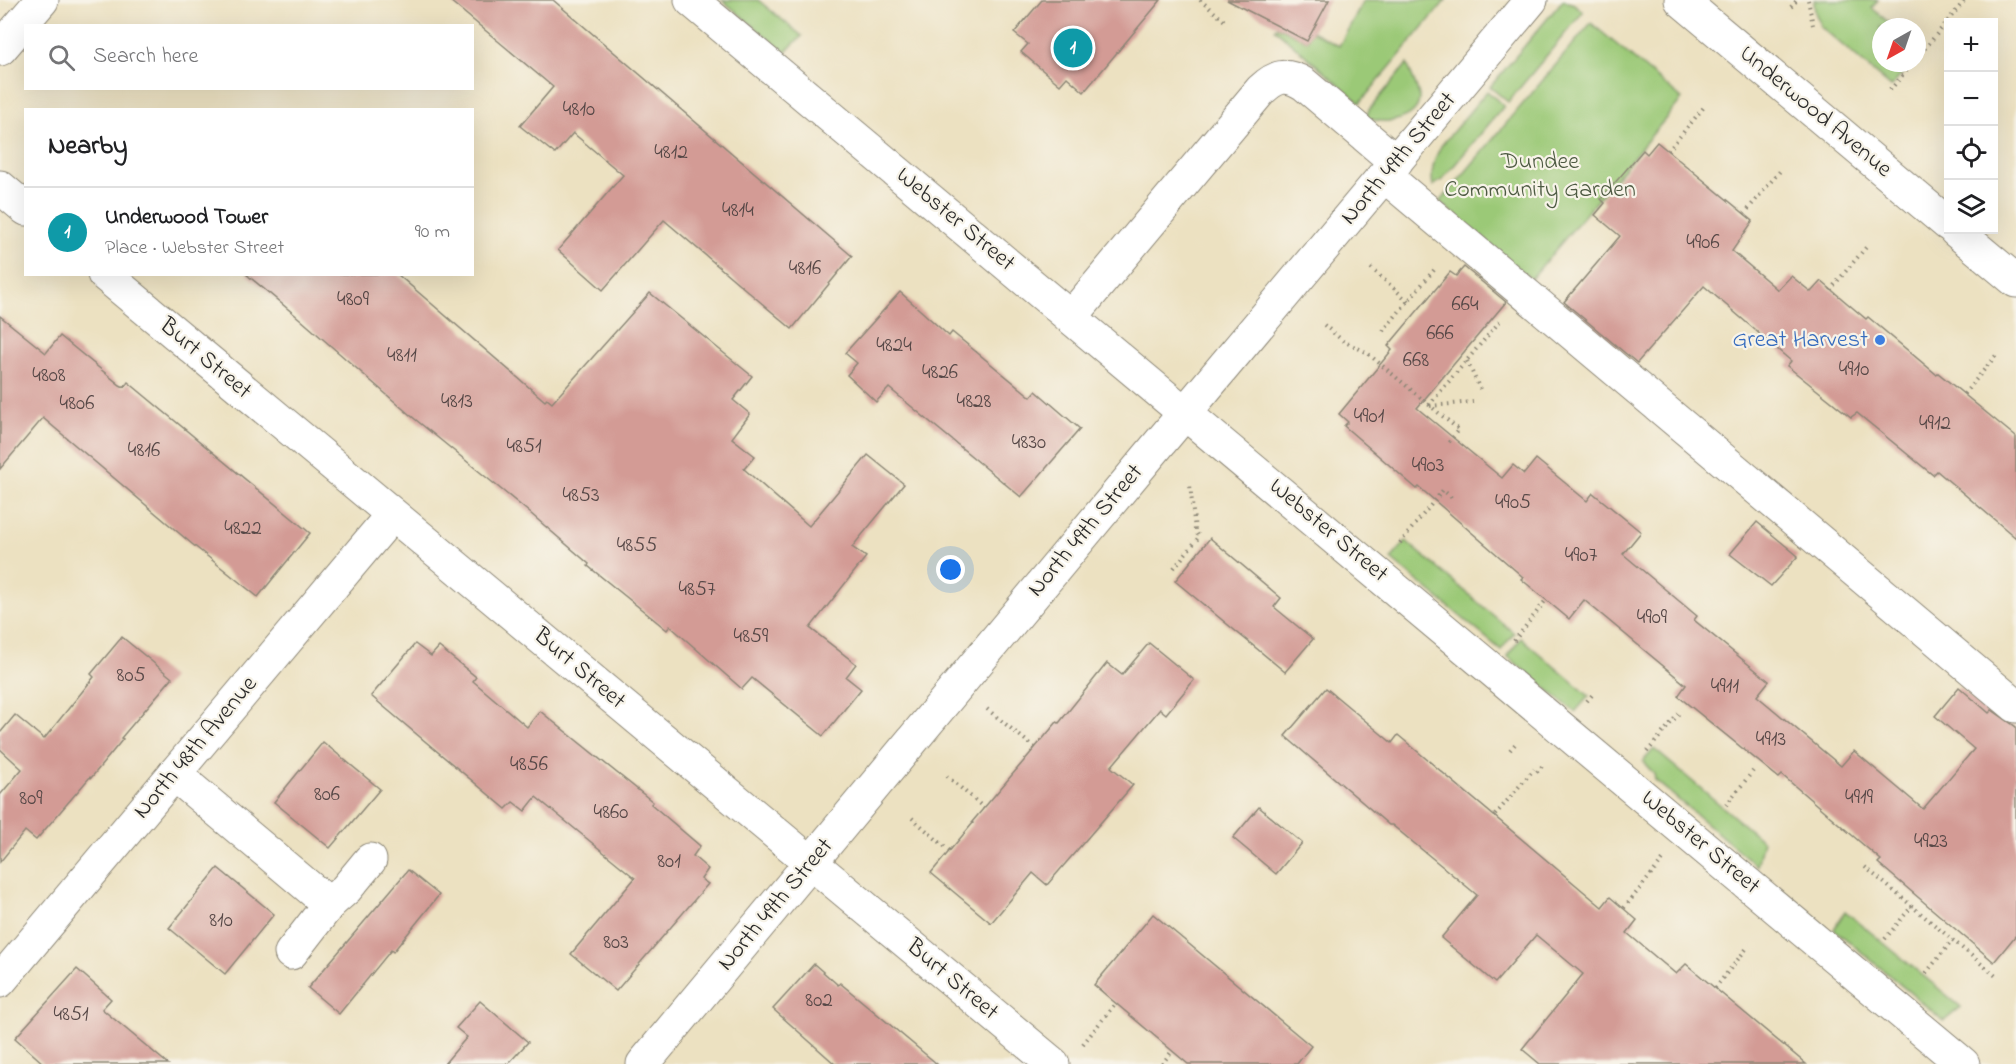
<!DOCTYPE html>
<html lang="en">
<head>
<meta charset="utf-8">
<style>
	body { margin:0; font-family:"Indie Flower",sans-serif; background:#f2f2f2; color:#202124 }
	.controls { position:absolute; right:18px; top:18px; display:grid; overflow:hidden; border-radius:0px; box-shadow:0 6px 24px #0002 }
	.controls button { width:54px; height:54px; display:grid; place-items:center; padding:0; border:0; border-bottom:2px solid #e0e0e0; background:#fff; color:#202124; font:30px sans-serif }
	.compass { position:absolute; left:1872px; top:18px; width:54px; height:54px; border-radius:50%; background:#fff; box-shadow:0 6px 24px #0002; rotate:220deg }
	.you { position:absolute; left:951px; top:570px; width:21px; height:21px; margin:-15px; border:4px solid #fff; border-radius:50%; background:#1a73e8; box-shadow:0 0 0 9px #1a73e833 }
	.badge { display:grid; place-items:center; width:39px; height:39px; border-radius:50%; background:#1f6fb2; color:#fff; font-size:20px; font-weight:700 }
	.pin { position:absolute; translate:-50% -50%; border:3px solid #fff; box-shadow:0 2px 6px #0006 }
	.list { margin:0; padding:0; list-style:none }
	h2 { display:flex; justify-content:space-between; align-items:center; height:78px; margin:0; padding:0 24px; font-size:26px }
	h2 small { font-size:20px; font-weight:400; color:#757577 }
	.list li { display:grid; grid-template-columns:39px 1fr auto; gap:18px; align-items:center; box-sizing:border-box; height:90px; padding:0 24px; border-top:2px solid #e0e0e0 }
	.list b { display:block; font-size:22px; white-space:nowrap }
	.list p { margin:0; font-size:20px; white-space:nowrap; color:#757577 }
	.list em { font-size:20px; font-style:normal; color:#757577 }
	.icon { flex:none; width:33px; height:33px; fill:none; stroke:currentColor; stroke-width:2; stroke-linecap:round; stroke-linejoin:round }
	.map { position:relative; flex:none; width:2016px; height:1064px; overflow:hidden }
	.search { position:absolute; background:#fff; box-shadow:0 6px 24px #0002; left:24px; top:24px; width:450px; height:66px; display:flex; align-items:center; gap:15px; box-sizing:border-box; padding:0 21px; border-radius:0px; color:#757577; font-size:22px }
	.panel { position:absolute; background:#fff; box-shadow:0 6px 24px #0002; left:24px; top:108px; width:450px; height:168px; border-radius:0px }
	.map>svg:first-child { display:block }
</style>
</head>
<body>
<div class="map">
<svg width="2016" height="1064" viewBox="0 0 2016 1064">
	<rect width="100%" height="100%" fill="#f7f3e8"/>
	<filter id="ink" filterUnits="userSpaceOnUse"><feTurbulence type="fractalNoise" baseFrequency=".0167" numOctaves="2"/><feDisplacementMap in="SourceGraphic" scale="12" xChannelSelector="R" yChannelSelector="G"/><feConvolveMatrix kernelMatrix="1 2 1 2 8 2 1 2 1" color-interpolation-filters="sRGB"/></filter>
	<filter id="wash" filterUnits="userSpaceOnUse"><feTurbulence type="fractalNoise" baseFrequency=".008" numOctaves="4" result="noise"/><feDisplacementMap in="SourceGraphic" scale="24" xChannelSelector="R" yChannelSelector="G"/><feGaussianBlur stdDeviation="1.35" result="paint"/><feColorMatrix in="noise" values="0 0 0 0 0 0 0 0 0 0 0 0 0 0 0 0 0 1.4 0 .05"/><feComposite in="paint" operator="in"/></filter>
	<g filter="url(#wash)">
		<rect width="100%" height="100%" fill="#ece1c1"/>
		<g fill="#9bc977" stroke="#637a51" stroke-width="1.5">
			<path d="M 722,0 L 758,0 L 802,36 L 785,52 Z"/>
			<path d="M 1364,0 L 1446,0 L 1360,103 L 1275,29 L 1277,26 L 1307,41 L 1312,31 L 1339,46 Z"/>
			<path d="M 1563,0 L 1574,4 L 1583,12 L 1508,102 L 1490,87 Z"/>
			<path d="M 1814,0 L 1878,0 L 1872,8 L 1894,27 L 1881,27 L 1881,63 L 1912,63 L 1891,87 L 1819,25 L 1820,24 L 1815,12 Z"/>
			<path d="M 1591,23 L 1682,99 L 1531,279 L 1440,202 Z"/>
			<path d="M 1407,64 C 1411,74 1417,85 1419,96 C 1421,121 1382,126 1366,117 L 1369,110 Z"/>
			<path d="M 1487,91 L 1504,106 L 1442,180 L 1433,186 C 1430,172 1434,159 1441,146 Z"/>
			<path d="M 1406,541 L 1514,633 L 1501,650 L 1391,559 Z"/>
			<path d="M 1521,638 L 1589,696 L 1575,712 L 1507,656 Z"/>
			<path d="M 1654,749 L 1763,841 L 1757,866 L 1655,780 L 1654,774 L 1645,764 L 1643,761 Z"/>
			<path d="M 1845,911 L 1961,1007 L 1944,1021 L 1834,929 Z"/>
		</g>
		<g id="blocks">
			<g fill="#d39b95">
				<path d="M 449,0 L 553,0 L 852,256 L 792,329 L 664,220 L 603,290 L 558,250 L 623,175 L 573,133 L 555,154 L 520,126 L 553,87 Z"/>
				<path d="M 1042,0 L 1161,0 L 1084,92 L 1067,77 L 1060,85 L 1021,52 L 1028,44 L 1014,33 Z"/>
				<path d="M 1227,0 L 1329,0 L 1307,41 Z"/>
				<path d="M 1657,142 L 1753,221 L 1732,251 L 1778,290 L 1791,276 L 1811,292 L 1821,281 L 1866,319 L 1868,317 L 1936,374 L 1938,373 L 2016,437 L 2016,538 L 1937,471 L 1933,475 L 1857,413 L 1851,417 L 1787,366 L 1791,361 L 1704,286 L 1637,363 L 1564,302 L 1620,236 L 1595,215 L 1605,203 L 1601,199 L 1643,150 L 1647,154 Z"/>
				<path d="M 1464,267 L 1506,302 L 1417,408 L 1502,478 L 1513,465 L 1524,474 L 1536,459 L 1587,501 L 1593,493 L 1641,532 L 1623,554 L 1697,616 L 1694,620 L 1769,681 L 1757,696 L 1841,766 L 1854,751 L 1923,809 L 1974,749 L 1935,716 L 1959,687 L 1989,713 L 1992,710 L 2016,727 L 2016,935 L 1994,962 L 1878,863 L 1881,860 L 1782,775 L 1779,778 L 1678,696 L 1686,685 L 1584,600 L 1569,619 L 1521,579 L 1523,577 L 1419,487 L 1417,489 L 1344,426 L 1348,422 L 1339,414 L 1392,350 L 1388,346 L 1450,272 L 1456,276 Z"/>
				<path d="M 246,274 L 397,274 L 545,401 L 547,399 L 552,403 L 650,293 L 752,376 L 733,400 L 750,414 L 732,438 L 755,456 L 744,469 L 809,526 L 868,455 L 904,484 L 852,547 L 866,557 L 810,628 L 856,664 L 846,677 L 861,689 L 823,736 L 752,678 L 742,689 L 670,626 L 667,630 L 588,566 L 589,564 L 530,513 L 410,415 L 300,319 Z"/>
				<path d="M 900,292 L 949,336 L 952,332 L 1031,397 L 1036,391 L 1080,429 L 1021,497 L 889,388 L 876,402 L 847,375 L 857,363 L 845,353 Z"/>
				<path d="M 0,316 L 46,353 L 60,336 L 120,385 L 124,387 L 128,382 L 310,533 L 258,597 L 192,544 L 43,418 L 0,469 Z"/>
				<path d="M 1757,522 L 1798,556 L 1771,586 L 1730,554 Z"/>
				<path d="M 1210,538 L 1281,598 L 1274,607 L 1313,639 L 1285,672 L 1175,581 Z"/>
				<path d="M 122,637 L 172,678 L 121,738 L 123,739 L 91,778 L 90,777 L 36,840 L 25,831 L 0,862 L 0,795 L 22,769 L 0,749 L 0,733 L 15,715 L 44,739 L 94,677 L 91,674 Z"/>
				<path d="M 1149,643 L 1194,680 L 1166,714 L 1160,709 L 1111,767 L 1133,785 L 1047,885 L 1033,873 L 991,923 L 931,873 L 973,823 L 972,822 L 1057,722 L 1059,723 L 1107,663 L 1122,675 Z"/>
				<path d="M 415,644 L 431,656 L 439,647 L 476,677 L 473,681 L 527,727 L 540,711 L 653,802 L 651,804 L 700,846 L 693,856 L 708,869 L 701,879 L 708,884 L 616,991 L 571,954 L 635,878 L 536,797 L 525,811 L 513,802 L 506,809 L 371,696 Z"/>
				<path d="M 1326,688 L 1392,743 L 1398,735 L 1602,907 L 1610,897 L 1637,920 L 1627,933 L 1676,974 L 1686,964 L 1806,1064 L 1540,1064 L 1522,1049 L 1583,974 L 1536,935 L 1495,983 L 1441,938 L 1477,895 L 1392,825 L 1389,825 L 1285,736 Z"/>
				<path d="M 323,742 L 380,789 L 330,848 L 274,802 Z"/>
				<path d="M 1259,807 L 1302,843 L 1276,874 L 1233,838 Z"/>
				<path d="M 218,868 L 274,914 L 225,974 L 169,928 Z"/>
				<path d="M 408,870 L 439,895 L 393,952 L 391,950 L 339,1014 L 308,988 Z"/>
				<path d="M 1153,914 L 1311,1046 L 1297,1064 L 1188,1064 L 1094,985 Z"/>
				<path d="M 814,964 L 838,985 L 840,983 L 937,1064 L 835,1064 L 773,1009 Z"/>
				<path d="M 77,969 L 111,999 L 102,1009 L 168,1064 L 44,1064 L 15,1038 Z"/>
				<path d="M 480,1001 L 528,1042 L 508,1064 L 444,1064 L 467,1037 L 456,1028 Z"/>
			</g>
		</g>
	</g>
	<g filter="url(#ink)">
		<use href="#blocks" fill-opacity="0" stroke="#8c8676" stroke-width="1.5"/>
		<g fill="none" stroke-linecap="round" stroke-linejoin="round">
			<g stroke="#8c8676" stroke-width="35">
				<g id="minor">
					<path d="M 691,0 L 1963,1064"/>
					<path d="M 0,49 L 42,0"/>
					<path d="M 1385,176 L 2016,706"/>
					<path d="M 0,187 L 26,209"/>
					<path d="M 104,274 L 1053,1064"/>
					<path d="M 1071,317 L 1261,90 C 1276,76 1285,73 1304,84 L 1396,162"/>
					<path d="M 174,774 L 329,904 L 291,953"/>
					<path d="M 329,904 L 346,889 L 370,860"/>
					<path d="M 0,981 L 392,515"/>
					<path d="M 643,1064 L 1153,451 L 1531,0"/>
				</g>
			</g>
			<g stroke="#8c8676" stroke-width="35">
				<g id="major">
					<path d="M 1681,0 L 1948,224"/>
					<path d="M 1955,230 L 2016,281"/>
				</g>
			</g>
			<g stroke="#8c8676" stroke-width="4" stroke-dasharray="1.5 4.5" stroke-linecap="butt">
				<path d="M 1200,0 L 1227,23"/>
				<path d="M 1808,0 L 1813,25"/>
				<path d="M 1791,7 L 1797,0"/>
				<path d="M 1917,58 L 1965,0"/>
				<path d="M 1890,90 L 1913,63"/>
				<path d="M 1668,151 L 1704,107"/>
				<path d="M 1744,214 L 1780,171"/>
				<path d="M 1371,268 L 1408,301"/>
				<path d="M 1830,290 L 1868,245"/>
				<path d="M 1324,325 L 1343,341 L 1366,352 L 1459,430 L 1449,442"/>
				<path d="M 1383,331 L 1434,270"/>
				<path d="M 1467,361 L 1480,389"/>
				<path d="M 1964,394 L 1998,353"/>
				<path d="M 1429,405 L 1500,321"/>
				<path d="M 1430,406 L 1473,402"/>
				<path d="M 1400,543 L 1443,490 L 1454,500"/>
				<path d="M 1174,568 L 1199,537 L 1195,530 L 1190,485"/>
				<path d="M 1514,641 L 1546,600"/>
				<path d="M 1587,701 L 1593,694"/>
				<path d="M 987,709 L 1035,748"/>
				<path d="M 1510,750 L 1517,742"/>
				<path d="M 1647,752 L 1680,712"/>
				<path d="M 1537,772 L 1544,764"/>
				<path d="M 947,776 L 984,808"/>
				<path d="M 1726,805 L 1753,771"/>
				<path d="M 1495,815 L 1534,769"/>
				<path d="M 912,818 L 950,851"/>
				<path d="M 1865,867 L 1997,977"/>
				<path d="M 1624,908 L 1663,860"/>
				<path d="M 1885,939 L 1912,906"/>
				<path d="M 1926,973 L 1953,940"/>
				<path d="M 1715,988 L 1747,948"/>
				<path d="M 1083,1044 L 1115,1004"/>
				<path d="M 1162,1064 L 1172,1051"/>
			</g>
			<use href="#minor" stroke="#fff" stroke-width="33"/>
			<use href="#major" stroke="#fff" stroke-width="33"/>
		</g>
	</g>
	<circle fill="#3f7fe0" stroke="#f7f3e8" stroke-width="2" cx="1880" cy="340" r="6"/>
	<g text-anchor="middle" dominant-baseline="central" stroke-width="4.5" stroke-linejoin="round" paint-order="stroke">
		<g font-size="21" fill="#554746">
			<text x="579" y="110">4810</text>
			<text x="671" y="153">4812</text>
			<text x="738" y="211">4814</text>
			<text x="1703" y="243">4906</text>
			<text x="805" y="269">4816</text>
			<text x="353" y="300">4809</text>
			<text x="1465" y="305">664</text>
			<text x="1440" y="334">666</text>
			<text x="894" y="346">4824</text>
			<text x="402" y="356">4811</text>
			<text x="1416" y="361">668</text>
			<text x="1854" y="370">4910</text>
			<text x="940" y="373">4826</text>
			<text x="49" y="376">4808</text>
			<text x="457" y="402">4813</text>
			<text x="974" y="402">4828</text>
			<text x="77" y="404">4806</text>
			<text x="1369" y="417">4901</text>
			<text x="1935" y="424">4912</text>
			<text x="1029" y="443">4830</text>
			<text x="524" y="447">4851</text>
			<text x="144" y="451">4816</text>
			<text x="1428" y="466">4903</text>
			<text x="581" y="496">4853</text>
			<text x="1513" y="503">4905</text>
			<text x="243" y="529">4822</text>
			<text x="637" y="546">4855</text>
			<text x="1581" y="556">4907</text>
			<text x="697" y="590">4857</text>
			<text x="1652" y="618">4909</text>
			<text x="751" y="637">4859</text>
			<text x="131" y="676">805</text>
			<text x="1725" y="687">4911</text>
			<text x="1771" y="740">4913</text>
			<text x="529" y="765">4856</text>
			<text x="327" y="795">806</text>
			<text x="1859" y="798">4919</text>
			<text x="31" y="799">809</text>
			<text x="611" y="813">4860</text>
			<text x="1931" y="842">4923</text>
			<text x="669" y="862">801</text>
			<text x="221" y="921">810</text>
			<text x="616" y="943">803</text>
			<text x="819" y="1001">802</text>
			<text x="71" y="1015">4851</text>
		</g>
		<g font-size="24" fill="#2b2b2b" stroke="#f7f3e8">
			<text transform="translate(1815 112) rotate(40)">Underwood Avenue</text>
			<text transform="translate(1399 159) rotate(-50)">North 49th Street</text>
			<text transform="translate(955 220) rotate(40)">Webster Street</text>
			<text transform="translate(205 359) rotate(40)">Burt Street</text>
			<text transform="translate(1086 531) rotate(-50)">North 49th Street</text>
			<text transform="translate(1328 531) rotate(40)">Webster Street</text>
			<text transform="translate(579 669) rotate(40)">Burt Street</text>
			<text transform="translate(196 748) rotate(-50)">North 48th Avenue</text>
			<text transform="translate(1700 843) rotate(40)">Webster Street</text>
			<text transform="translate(776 905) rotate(-50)">North 49th Street</text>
			<text transform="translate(952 980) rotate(40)">Burt Street</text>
		</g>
		<g font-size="24" fill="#4d5a42" stroke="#f7f3e8">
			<text x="1540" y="162">Dundee<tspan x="1540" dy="28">Community Garden</tspan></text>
		</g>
		<g font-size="24" fill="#366cbe" stroke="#f7f3e8" text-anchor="end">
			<text x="1868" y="340">Great Harvest</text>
		</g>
	</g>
</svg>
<div class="controls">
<button>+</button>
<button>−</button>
<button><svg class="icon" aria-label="locate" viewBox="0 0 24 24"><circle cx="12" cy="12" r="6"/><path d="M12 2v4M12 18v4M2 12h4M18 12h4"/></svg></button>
<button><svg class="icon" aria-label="layers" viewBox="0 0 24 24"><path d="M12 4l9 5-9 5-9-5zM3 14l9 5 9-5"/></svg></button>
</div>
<svg class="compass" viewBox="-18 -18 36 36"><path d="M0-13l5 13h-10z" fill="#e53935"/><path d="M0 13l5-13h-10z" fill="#757577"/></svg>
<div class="you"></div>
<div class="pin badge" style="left:1073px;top:48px;background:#0f9aa8">1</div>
<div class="search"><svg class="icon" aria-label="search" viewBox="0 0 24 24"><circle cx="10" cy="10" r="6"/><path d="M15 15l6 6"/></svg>Search here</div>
<section class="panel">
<h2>Nearby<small></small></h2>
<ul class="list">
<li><span class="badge" style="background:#0f9aa8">1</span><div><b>Underwood Tower</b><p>Place · Webster Street</p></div><em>90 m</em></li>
</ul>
</section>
</div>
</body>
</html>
